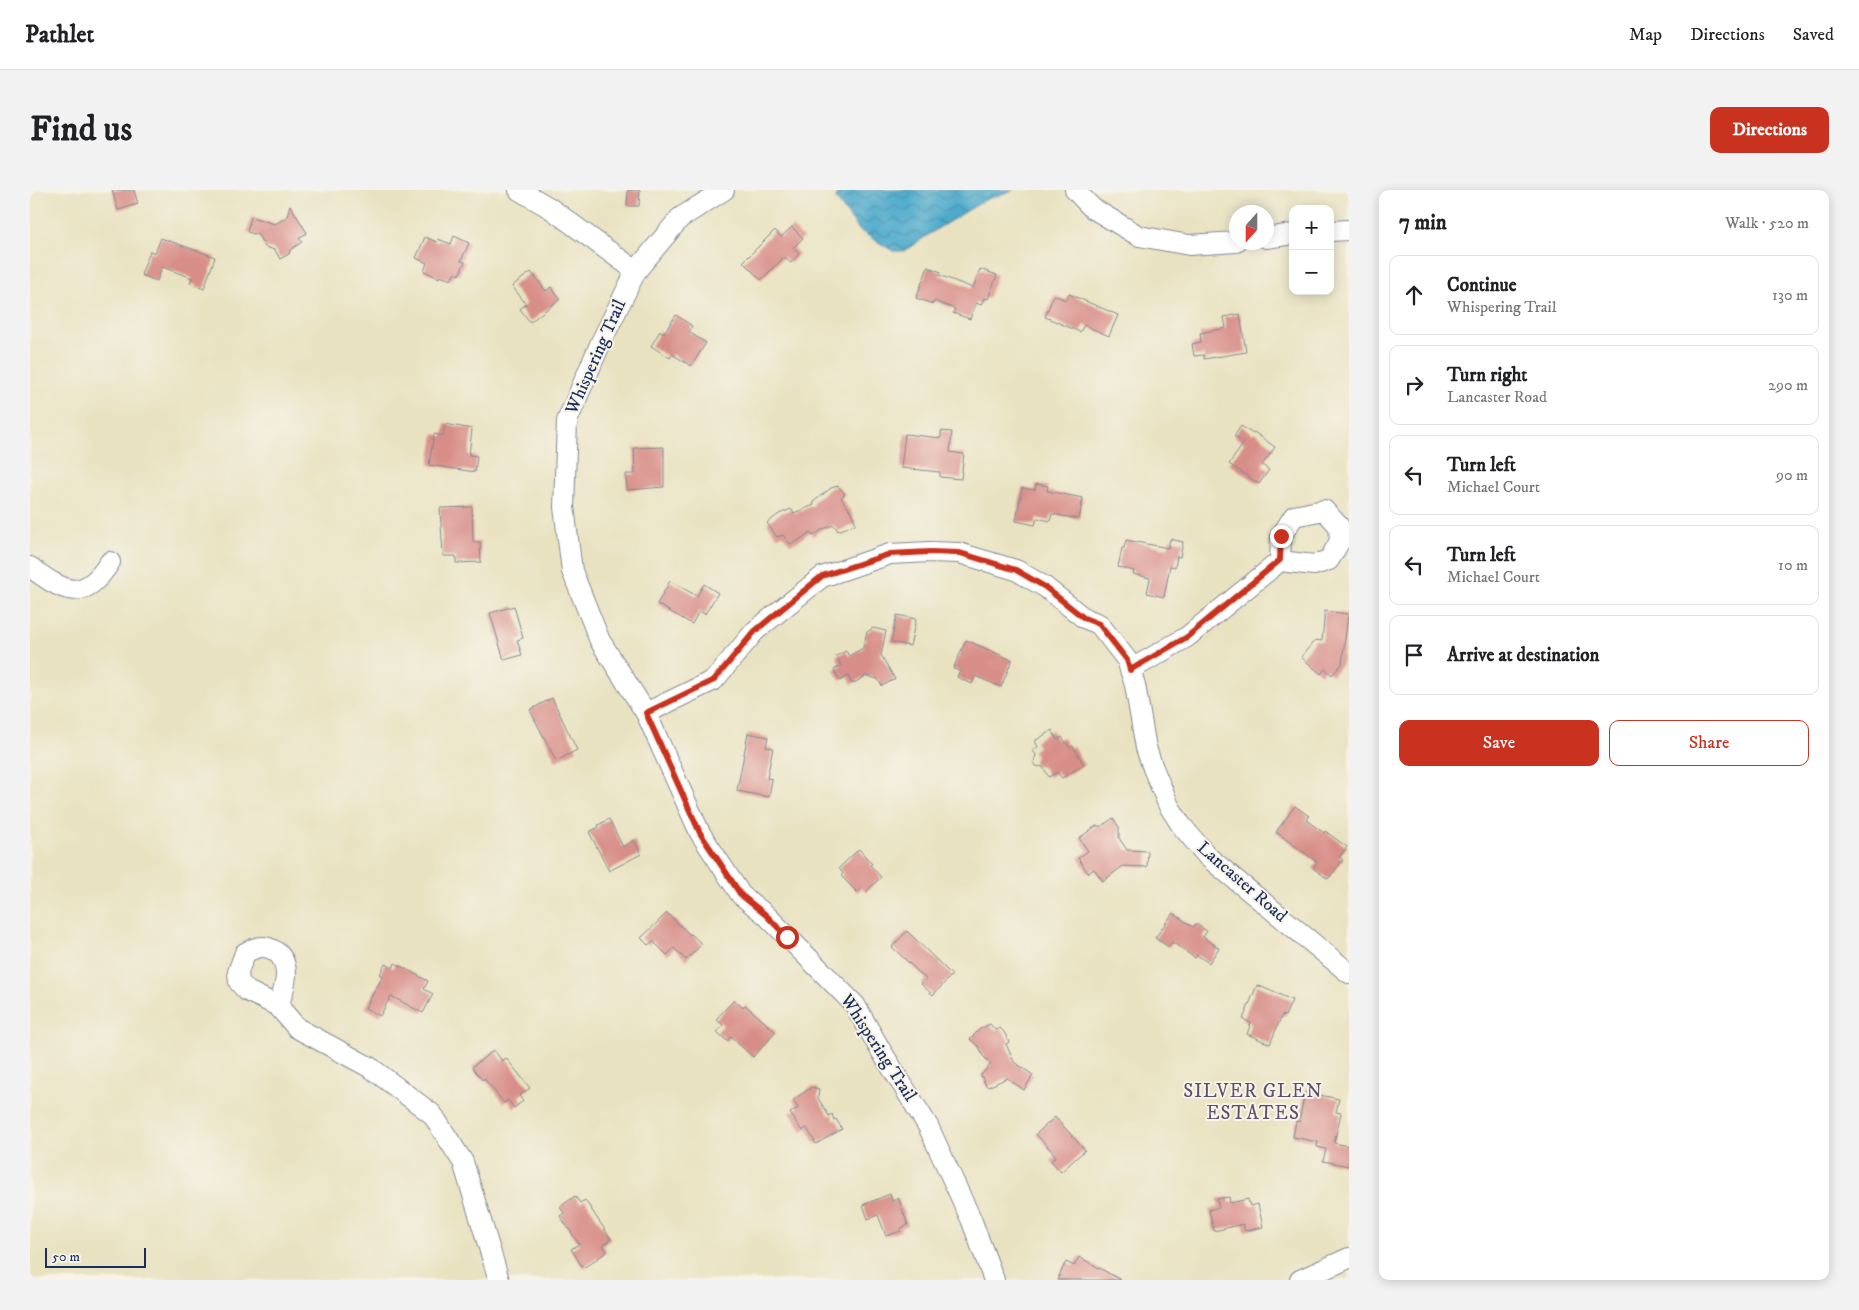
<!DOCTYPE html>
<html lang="en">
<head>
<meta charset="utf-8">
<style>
	body { margin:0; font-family:"IM FELL DW Pica",serif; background:#f2f2f2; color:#202124 }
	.controls { position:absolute; right:15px; top:15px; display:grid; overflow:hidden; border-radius:10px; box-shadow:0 2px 12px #0003 }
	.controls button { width:45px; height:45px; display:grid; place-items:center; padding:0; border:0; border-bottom:1px solid #e0e0e0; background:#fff; color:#202124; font:25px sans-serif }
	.compass { position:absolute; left:1199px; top:15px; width:45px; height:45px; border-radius:50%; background:#fff; box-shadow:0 2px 12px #0003; rotate:201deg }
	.scale { position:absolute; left:15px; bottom:12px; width:101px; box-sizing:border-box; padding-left:5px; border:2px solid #1b2f5e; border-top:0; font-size:14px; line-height:18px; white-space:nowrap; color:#1b2f5e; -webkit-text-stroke:4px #f7f3e8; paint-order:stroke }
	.stop { position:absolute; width:15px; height:15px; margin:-11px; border:4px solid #c8321e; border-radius:50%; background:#fff }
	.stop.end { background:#c8321e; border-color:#fff; box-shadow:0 1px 5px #0008 }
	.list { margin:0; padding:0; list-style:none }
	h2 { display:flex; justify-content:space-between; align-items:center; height:65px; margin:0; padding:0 20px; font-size:21px }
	h2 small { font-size:16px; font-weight:400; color:#757577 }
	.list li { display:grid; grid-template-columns:32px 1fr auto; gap:15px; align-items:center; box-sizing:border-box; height:80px; margin:0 10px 10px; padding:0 10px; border:1px solid #e0e0e0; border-radius:10px }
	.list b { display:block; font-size:19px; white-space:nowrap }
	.list p { margin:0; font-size:16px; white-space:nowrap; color:#757577 }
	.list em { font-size:16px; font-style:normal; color:#757577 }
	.actions { display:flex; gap:10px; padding:15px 20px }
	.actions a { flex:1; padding:11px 0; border:1px solid #c8321e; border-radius:10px; text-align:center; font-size:18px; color:#c8321e }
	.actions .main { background:#c8321e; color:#fff }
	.icon { flex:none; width:28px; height:28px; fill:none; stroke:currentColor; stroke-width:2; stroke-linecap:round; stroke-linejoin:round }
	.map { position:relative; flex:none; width:1319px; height:1090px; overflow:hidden; border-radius:10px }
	header { display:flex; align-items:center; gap:30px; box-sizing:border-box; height:70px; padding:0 25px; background:#fff; border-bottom:1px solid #e0e0e0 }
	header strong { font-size:24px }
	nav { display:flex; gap:28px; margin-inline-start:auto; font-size:18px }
	.intro { display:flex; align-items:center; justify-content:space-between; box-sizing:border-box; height:120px; padding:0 30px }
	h1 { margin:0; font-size:35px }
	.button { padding:12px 22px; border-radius:10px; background:#c8321e; color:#fff; font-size:18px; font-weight:700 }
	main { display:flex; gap:30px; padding:0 30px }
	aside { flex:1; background:#fff; border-radius:10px; box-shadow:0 2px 12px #0003 }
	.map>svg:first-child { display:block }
</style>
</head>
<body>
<header>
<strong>Pathlet</strong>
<nav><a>Map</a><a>Directions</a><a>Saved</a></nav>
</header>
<div class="intro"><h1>Find us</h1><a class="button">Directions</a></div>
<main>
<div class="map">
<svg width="1319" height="1090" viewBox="0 0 1319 1090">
	<defs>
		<pattern id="water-waves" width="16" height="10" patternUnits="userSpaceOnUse" patternTransform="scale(1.25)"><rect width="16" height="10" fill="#4eaacc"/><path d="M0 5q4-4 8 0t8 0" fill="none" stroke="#408ba9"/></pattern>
	</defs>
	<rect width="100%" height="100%" fill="#f7f3e8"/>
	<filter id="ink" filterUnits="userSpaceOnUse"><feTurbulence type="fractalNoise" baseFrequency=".02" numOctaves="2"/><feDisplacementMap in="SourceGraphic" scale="10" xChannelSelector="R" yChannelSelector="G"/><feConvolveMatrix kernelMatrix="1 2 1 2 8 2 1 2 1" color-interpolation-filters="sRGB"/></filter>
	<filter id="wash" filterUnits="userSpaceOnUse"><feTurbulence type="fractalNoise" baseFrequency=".0096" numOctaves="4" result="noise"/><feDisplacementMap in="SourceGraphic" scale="20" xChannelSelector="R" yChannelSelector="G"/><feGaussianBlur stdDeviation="1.12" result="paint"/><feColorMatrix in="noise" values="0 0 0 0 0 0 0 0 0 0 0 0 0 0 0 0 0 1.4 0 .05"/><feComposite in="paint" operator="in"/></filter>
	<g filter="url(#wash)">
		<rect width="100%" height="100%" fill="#e9e2c1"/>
		<path fill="url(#water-waves)" stroke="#346c95" d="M 808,0 L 983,0 L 955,10 L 907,39 L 874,61 L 863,61 L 829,40 L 806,9 Z"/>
		<g id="blocks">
			<g fill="#d88e88">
				<path d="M 82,0 L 104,0 L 108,14 L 88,20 Z"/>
				<path d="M 598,0 L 610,0 L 609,16 L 597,16 Z"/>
				<path d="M 260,15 L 277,43 L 269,48 L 272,52 L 260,60 L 259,64 L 250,69 L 245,60 L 235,57 L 228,45 L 217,42 L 221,27 L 245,34 L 257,27 Z"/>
				<path d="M 762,37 L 773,48 L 763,58 L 769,64 L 761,73 L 754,67 L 731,90 L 713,72 L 745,40 L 751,47 Z"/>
				<path d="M 424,46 L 439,53 L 431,71 L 435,72 L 429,85 L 425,83 L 421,90 L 410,86 L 409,88 L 394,81 L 397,73 L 386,68 L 395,47 L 407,52 L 408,49 L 421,54 Z"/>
				<path d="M 131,48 L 185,67 L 174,99 L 160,93 L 162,88 L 132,77 L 127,91 L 111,85 L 120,61 L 125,63 Z"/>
				<path d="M 898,77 L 911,82 L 909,85 L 943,98 L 950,79 L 967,85 L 958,109 L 954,108 L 951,115 L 946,113 L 940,129 L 923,123 L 925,119 L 904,111 L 903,114 L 886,108 Z"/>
				<path d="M 501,82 L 516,101 L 521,97 L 530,109 L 500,132 L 490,119 L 496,114 L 482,96 Z"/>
				<path d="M 1039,104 L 1088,125 L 1079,146 L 1054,135 L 1050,142 L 1015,127 L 1024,105 L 1036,110 Z"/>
				<path d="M 1210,124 L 1216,162 L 1174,169 L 1174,165 L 1164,166 L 1162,154 L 1171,152 L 1170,143 L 1196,138 L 1194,127 Z"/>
				<path d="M 646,125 L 662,136 L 659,142 L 676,153 L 661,176 L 642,164 L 640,168 L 621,156 L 630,141 L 634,143 Z"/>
				<path d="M 415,234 L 442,239 L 439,265 L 447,266 L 445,282 L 399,275 L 404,244 L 413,246 Z"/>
				<path d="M 1211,236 L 1223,244 L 1224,242 L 1245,257 L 1232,275 L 1239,280 L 1229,294 L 1199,274 L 1214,253 L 1204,246 Z"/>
				<path d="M 911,241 L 922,242 L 920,262 L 934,264 L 931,289 L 910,287 L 910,282 L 871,278 L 875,244 L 911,248 Z"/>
				<path d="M 634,257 L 634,297 L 597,300 L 596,284 L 605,284 L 604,258 Z"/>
				<path d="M 1006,294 L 1018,296 L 1017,301 L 1053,308 L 1049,329 L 1022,324 L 1020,331 L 1007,328 L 1005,335 L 986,331 L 992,298 L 1005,300 Z"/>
				<path d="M 808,296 L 815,304 L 811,308 L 821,322 L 826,334 L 808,341 L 804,335 L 793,339 L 783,346 L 780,342 L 768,351 L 760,354 L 753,345 L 747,347 L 737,333 L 749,324 L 761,319 L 764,323 L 784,315 L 783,312 L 801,298 Z"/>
				<path d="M 442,317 L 443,352 L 450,352 L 451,372 L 426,373 L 426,366 L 413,366 L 410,318 Z"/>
				<path d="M 1140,349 L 1153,352 L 1150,367 L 1147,366 L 1145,377 L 1140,376 L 1134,407 L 1117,403 L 1120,388 L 1103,384 L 1104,381 L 1088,377 L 1092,358 L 1094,358 L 1096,350 L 1138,358 Z"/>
				<path d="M 640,391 L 667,406 L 674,394 L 688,403 L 675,424 L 669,421 L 662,434 L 627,414 Z"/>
				<path d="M 484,416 L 493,448 L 487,450 L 492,465 L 474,470 L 460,423 Z"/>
				<path d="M 1295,421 L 1318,424 L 1312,474 L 1302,485 L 1295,479 L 1291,484 L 1271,467 L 1285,450 L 1292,451 Z"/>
				<path d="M 867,425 L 886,429 L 880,456 L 861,452 Z"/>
				<path d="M 843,438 L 856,441 L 851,465 L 865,489 L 852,496 L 848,489 L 836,486 L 822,494 L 818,486 L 810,491 L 804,480 L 811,475 L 806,466 L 816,461 L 819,466 L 833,458 L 837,442 Z"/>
				<path d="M 936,450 L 982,470 L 971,497 L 945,486 L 942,494 L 927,487 L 930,481 L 923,479 Z"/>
				<path d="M 522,508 L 547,560 L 526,571 L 500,520 Z"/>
				<path d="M 1022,540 L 1027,550 L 1032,547 L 1040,558 L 1043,556 L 1054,575 L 1032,588 L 1027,582 L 1019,587 L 1013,577 L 1006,576 L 1004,572 L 1006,565 L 1003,561 L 1008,557 L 1005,551 Z"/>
				<path d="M 718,543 L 738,547 L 736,557 L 743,558 L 737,588 L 742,589 L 739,607 L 707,601 Z"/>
				<path d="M 1265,616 L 1279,626 L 1276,630 L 1294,643 L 1295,641 L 1317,657 L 1309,667 L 1313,670 L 1298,689 L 1283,678 L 1287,672 L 1246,642 Z"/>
				<path d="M 1083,628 L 1089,637 L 1089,648 L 1097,660 L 1118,661 L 1117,677 L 1093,676 L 1073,691 L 1064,679 L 1058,683 L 1048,668 L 1058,661 L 1049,648 L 1066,636 L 1072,636 Z"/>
				<path d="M 579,629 L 593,657 L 604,650 L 611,664 L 579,681 L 559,642 L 569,637 L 568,635 Z"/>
				<path d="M 829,659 L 842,674 L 840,675 L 851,687 L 836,702 L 832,698 L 827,702 L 811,686 L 813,684 L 809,678 Z"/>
				<path d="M 637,723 L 660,745 L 661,744 L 672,754 L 656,770 L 644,758 L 637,765 L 623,751 L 618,755 L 611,748 Z"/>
				<path d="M 1143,723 L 1163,737 L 1166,734 L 1177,741 L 1173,747 L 1189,758 L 1179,773 L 1167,765 L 1165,768 L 1142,752 L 1139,757 L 1125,748 Z"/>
				<path d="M 877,741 L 922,785 L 903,805 L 891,794 L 896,789 L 862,757 Z"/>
				<path d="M 365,773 L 398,791 L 394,799 L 403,804 L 393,823 L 361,806 L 350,826 L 335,818 L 353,786 L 350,784 L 355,774 L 363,778 Z"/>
				<path d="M 1227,795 L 1262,810 L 1255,826 L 1252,825 L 1240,854 L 1217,844 L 1221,833 L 1213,829 Z"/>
				<path d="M 704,810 L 713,818 L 715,815 L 746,842 L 723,867 L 701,847 L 697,851 L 687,842 L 693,835 L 686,829 Z"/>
				<path d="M 960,834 L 965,840 L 970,838 L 974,842 L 979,852 L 976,854 L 984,872 L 1003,885 L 994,900 L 977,888 L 958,897 L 955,894 L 951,885 L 961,874 L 953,866 L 949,857 L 940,849 L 950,839 Z"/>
				<path d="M 464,860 L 472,871 L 476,868 L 500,898 L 489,906 L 493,911 L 484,918 L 478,910 L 474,913 L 454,888 L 452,890 L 442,877 Z"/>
				<path d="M 782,897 L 789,899 L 788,908 L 799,926 L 802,924 L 804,930 L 806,929 L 812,939 L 786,954 L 777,938 L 772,941 L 760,923 L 768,918 L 763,910 Z"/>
				<path d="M 1275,902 L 1309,909 L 1306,922 L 1311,923 L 1304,953 L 1319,956 L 1319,976 L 1293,971 L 1296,959 L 1287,957 L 1288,952 L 1263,947 L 1266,931 L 1269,932 Z"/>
				<path d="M 1025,927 L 1055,960 L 1031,982 L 1021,971 L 1026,966 L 1006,944 Z"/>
				<path d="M 860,1004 L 862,1011 L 868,1008 L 878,1035 L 870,1039 L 871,1041 L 856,1046 L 848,1025 L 838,1029 L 833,1015 Z"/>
				<path d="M 545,1006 L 550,1013 L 555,1010 L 581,1049 L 573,1055 L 577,1062 L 553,1078 L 541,1059 L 549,1054 L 530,1026 L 534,1023 L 530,1017 Z"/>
				<path d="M 1199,1007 L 1200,1013 L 1218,1009 L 1220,1016 L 1228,1014 L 1233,1037 L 1215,1041 L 1213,1034 L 1184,1041 L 1179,1020 L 1189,1017 L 1187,1009 Z"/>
				<path d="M 1049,1067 L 1091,1090 L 1027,1090 L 1036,1072 L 1044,1076 Z"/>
			</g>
		</g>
	</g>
	<g filter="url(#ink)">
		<use href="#blocks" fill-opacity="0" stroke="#828890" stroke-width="1"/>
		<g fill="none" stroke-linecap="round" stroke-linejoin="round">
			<g stroke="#828890" stroke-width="22">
				<g id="minor">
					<path d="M 489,0 L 520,18 L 606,81"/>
					<path d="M 694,0 L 650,28 L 606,81 L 571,152 L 537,231 L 534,317 L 542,381 L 570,451 L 616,523 L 670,643 L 711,705 L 736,725 L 825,815 L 850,859 L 898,936 L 941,1029 L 964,1090"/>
					<path d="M 1045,0 L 1062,18 L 1109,46 L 1159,55 L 1206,52"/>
					<path d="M 1300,41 L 1319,40"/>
					<path d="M 1236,48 L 1263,44"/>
					<path d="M 0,377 C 34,402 53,414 80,372"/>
					<path d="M 1100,480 L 1157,447 L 1250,371 L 1251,346 L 1264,326 L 1294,320 L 1309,336 L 1310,351 L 1299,370 L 1284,375 L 1250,371"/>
					<path d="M 616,523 L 684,490 L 725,441 L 792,387 L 860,364 L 900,362 L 929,363 L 986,380 L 1015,397 L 1054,428 L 1069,434 L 1097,470 L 1105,495 L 1116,558 L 1123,578 L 1139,616 L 1151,635 L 1178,667 L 1319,783"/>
					<path d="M 248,816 C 255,798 263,774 245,761 C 234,754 226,757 215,763 L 208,782 L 209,792 L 217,801 L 248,816 L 267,838 L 341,878 L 402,924 L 433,972 L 469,1090"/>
					<path d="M 1270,1090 L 1319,1068"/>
				</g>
			</g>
			<use href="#minor" stroke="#fff" stroke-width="20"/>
		</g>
	</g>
	<g fill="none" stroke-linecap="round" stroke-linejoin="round" filter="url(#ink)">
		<path stroke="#c8321e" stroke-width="6" d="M 757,747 L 736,725 L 711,705 L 670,643 L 616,523 L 684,490 L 725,441 L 792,386 L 860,364 L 900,362 L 930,363 L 986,380 L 1015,397 L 1054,428 L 1069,434 L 1097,470 L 1100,480 L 1157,447 L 1250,370 L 1251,346"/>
	</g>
	<g text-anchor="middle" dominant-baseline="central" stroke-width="4" stroke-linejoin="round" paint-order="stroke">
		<g font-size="18" fill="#1b2f5e" stroke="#f7f3e8">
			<text transform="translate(566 167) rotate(-66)">Whispering Trail</text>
			<text transform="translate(1212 692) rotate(41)">Lancaster Road</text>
			<text transform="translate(848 858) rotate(57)">Whispering Trail</text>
		</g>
		<g font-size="19" letter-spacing="1" fill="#5d506d" stroke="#f7f3e8">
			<text x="1223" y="901">SILVER GLEN<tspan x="1223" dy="22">ESTATES</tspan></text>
		</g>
	</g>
</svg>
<div class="controls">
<button>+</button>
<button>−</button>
</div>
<svg class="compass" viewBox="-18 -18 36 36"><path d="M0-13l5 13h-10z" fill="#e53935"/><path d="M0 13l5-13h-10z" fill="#757577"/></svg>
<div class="scale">50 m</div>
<div class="stop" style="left:757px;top:747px"></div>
<div class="stop end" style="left:1251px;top:346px"></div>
</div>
<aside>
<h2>7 min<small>Walk · 520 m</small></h2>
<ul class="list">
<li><svg class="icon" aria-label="ahead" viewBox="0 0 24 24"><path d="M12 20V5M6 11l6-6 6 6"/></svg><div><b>Continue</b><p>Whispering Trail</p></div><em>130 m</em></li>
<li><svg class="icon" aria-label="right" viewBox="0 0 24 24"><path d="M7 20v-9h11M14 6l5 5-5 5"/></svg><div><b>Turn right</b><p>Lancaster Road</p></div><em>290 m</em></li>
<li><svg class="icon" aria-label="left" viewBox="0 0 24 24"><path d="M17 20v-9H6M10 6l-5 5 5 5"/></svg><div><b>Turn left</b><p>Michael Court</p></div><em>90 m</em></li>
<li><svg class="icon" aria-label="left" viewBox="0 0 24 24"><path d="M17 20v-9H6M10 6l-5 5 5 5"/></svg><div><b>Turn left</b><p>Michael Court</p></div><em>10 m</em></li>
<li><svg class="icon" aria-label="arrive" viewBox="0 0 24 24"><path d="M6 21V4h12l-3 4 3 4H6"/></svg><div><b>Arrive at destination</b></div></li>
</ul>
<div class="actions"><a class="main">Save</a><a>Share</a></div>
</aside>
</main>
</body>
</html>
